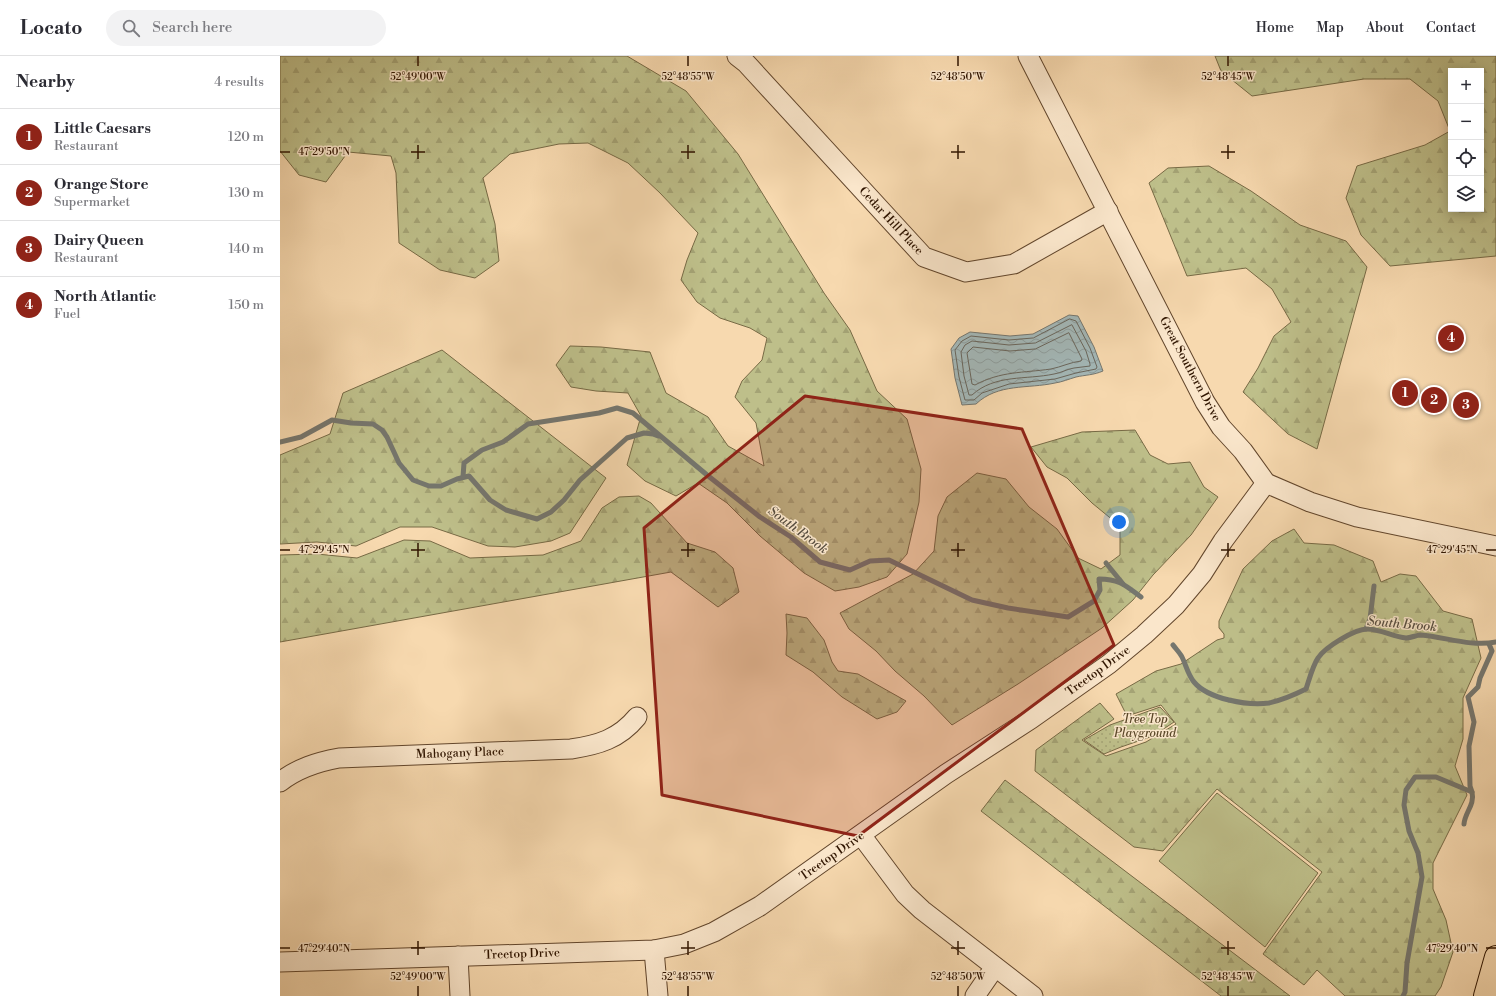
<!DOCTYPE html>
<html lang="en">
<head>
<meta charset="utf-8">
<style>
	body { margin:0; font-family:"Libre Bodoni",serif; background:#f2f2f3; color:#2b2b33 }
	.controls { position:absolute; right:12px; top:12px; display:grid; overflow:hidden; border-radius:0px; box-shadow:0 2px 10px #0003 }
	.controls button { width:36px; height:36px; display:grid; place-items:center; padding:0; border:0; border-bottom:1px solid #e1e1e2; background:#fff; color:#2b2b33; font:20px sans-serif }
	.you { position:absolute; left:839px; top:466px; width:14px; height:14px; margin:-10px; border:3px solid #fff; border-radius:50%; background:#1a73e8; box-shadow:0 0 0 6px #1a73e833 }
	.badge { display:grid; place-items:center; width:26px; height:26px; border-radius:50%; background:#8f2418; color:#fff; font-size:13px; font-weight:700 }
	.pin { position:absolute; translate:-50% -50%; border:2px solid #fff; box-shadow:0 1px 4px #0006 }
	.list { margin:0; padding:0; list-style:none }
	h2 { display:flex; justify-content:space-between; align-items:center; height:52px; margin:0; padding:0 16px; font-size:17px }
	h2 small { font-size:13px; font-weight:400; color:#7c7c81 }
	.list li { display:grid; grid-template-columns:26px 1fr auto; gap:12px; align-items:center; box-sizing:border-box; height:56px; padding:0 16px; border-top:1px solid #e1e1e2 }
	.list b { display:block; font-size:15px; white-space:nowrap }
	.list p { margin:0; font-size:13px; white-space:nowrap; color:#7c7c81 }
	.list em { font-size:13px; font-style:normal; color:#7c7c81 }
	.icon { flex:none; width:22px; height:22px; fill:none; stroke:currentColor; stroke-width:2; stroke-linecap:round; stroke-linejoin:round }
	.map { position:relative; flex:none; width:1216px; height:940px; overflow:hidden }
	header { display:flex; align-items:center; gap:24px; box-sizing:border-box; height:56px; padding:0 20px; background:#fff; border-bottom:1px solid #e1e1e2 }
	header strong { font-size:19px }
	nav { display:flex; gap:22px; margin-inline-start:auto; font-size:14px }
	.search { width:280px; height:36px; background:#f2f2f3; display:flex; align-items:center; gap:10px; box-sizing:border-box; padding:0 14px; border-radius:22px; color:#7c7c81; font-size:15px }
	main { display:flex }
	aside { flex:1; background:#fff }
	.map>svg:first-child { display:block }
</style>
</head>
<body>
<header>
<strong>Locato</strong>
<div class="search"><svg class="icon" aria-label="search" viewBox="0 0 24 24"><circle cx="10" cy="10" r="6"/><path d="M15 15l6 6"/></svg>Search here</div>
<nav><a>Home</a><a>Map</a><a>About</a><a>Contact</a></nav>
</header>
<main>
<aside>
<h2>Nearby<small>4 results</small></h2>
<ul class="list">
<li><span class="badge">1</span><div><b>Little Caesars</b><p>Restaurant</p></div><em>120 m</em></li>
<li><span class="badge">2</span><div><b>Orange Store</b><p>Supermarket</p></div><em>130 m</em></li>
<li><span class="badge">3</span><div><b>Dairy Queen</b><p>Restaurant</p></div><em>140 m</em></li>
<li><span class="badge">4</span><div><b>North Atlantic</b><p>Fuel</p></div><em>150 m</em></li>
</ul>
</aside>
<div class="map">
<svg width="1216" height="940" viewBox="0 0 1216 940">
	<defs>
		<pattern id="forest-firs" width="22" height="20" patternUnits="userSpaceOnUse"><rect width="22" height="20" fill="#bebf8a"/><path d="M5 1l3.5 6h-7zM16 11l3.5 6h-7z" fill="#a4a375"/></pattern>
		<pattern id="park-dots" width="8" height="8" patternUnits="userSpaceOnUse"><rect width="8" height="8" fill="#bebf8a"/><path d="M2 2h.1M6 6h.1" fill="none" stroke="#a4a375" stroke-width="1.8" stroke-linecap="round"/></pattern>
		<pattern id="water-waves" width="16" height="10" patternUnits="userSpaceOnUse"><rect width="16" height="10" fill="#a3b7b7"/><path d="M0 5q4-4 8 0t8 0" fill="none" stroke="#8d9c9c"/></pattern>
	</defs>
	<rect width="100%" height="100%" fill="#f7d9af"/>
	<filter id="stains"><feTurbulence type="fractalNoise" baseFrequency=".005" numOctaves="4"/><feColorMatrix values="0 0 0 0 .2 0 0 0 0 .09 0 0 0 0 .02 0 0 0 .5 -.17"/></filter>
	<radialGradient id="worn" r=".72"><stop offset=".6" stop-color="#630" stop-opacity="0"/><stop offset="1" stop-color="#630" stop-opacity=".3"/></radialGradient>
	<g fill="url(#forest-firs)" stroke="#776a45" fill-rule="evenodd">
		<path d="M 0,0 L 347,0 L 406,35 L 458,98 L 544,237 L 570,274 L 597,335 L 627,363 L 641,413 L 639,446 L 627,498 L 607,521 L 579,531 L 555,535 L 524,517 L 480,480 L 447,447 L 418,427 L 396,440 L 365,425 L 347,409 L 361,360 L 348,337 L 316,335 L 291,331 L 276,309 L 290,290 L 321,291 L 370,296 L 386,337 L 428,361 L 448,390 L 484,410 L 476,367 L 455,341 L 462,325 L 482,304 L 487,282 L 470,272 L 440,262 L 417,246 L 401,224 L 407,204 L 418,177 L 380,137 L 348,107 L 308,87 L 279,88 L 230,98 L 203,122 L 215,168 L 219,205 L 195,222 L 160,214 L 119,187 L 116,117 L 111,100 L 68,96 L 46,126 L 19,119 L 0,95 Z"/>
		<path d="M 935,0 L 1216,0 L 1216,200 L 1110,210 L 1081,179 L 1066,142 L 1077,110 L 1145,89 L 1170,75 L 1158,45 L 1130,23 L 1084,23 L 972,40 L 941,15 ZM 1171,15 L 1201,15 L 1201,153 L 1171,153 Z"/>
		<path d="M 929,110 L 971,135 L 1020,169 L 1066,185 L 1087,211 L 1037,393 L 1008,378 L 963,336 L 978,312 L 994,280 L 1011,266 L 992,233 L 966,212 L 907,220 L 869,127 L 888,112 Z"/>
		<path d="M 162,294 L 326,422 L 290,477 L 271,485 L 235,491 L 208,490 L 152,471 L 120,471 L 76,490 L 37,486 L 0,488 L 0,399 L 50,378 L 63,337 Z"/>
		<path d="M 855,374 L 870,399 L 888,408 L 910,406 L 924,431 L 938,441 L 911,479 L 873,519 L 853,544 L 822,572 L 738,628 L 672,669 L 644,640 L 615,615 L 596,595 L 569,573 L 560,557 L 633,518 L 654,495 L 658,460 L 667,441 L 697,417 L 726,423 L 749,451 L 777,473 L 798,502 L 821,513 L 840,499 L 840,470 L 812,447 L 787,422 L 767,411 L 751,391 L 802,376 Z"/>
		<path d="M 359,440 L 371,447 L 407,487 L 435,496 L 453,512 L 459,536 L 438,551 L 391,516 L 0,586 L 0,499 L 37,498 L 77,502 L 124,484 L 150,485 L 190,502 L 263,499 L 301,485 L 322,452 L 339,441 Z"/>
		<path d="M 1014,473 L 1024,487 L 1054,489 L 1093,505 L 1101,526 L 1120,518 L 1136,520 L 1163,555 L 1192,563 L 1201,602 L 1183,642 L 1183,683 L 1175,710 L 1187,739 L 1153,807 L 1153,833 L 1166,864 L 1173,896 L 1161,931 L 1155,940 L 1065,940 L 1037,914 L 1024,929 L 983,898 L 1042,816 L 937,733 L 883,795 L 854,791 L 755,715 L 756,694 L 820,647 L 834,663 L 802,684 L 826,700 L 866,686 L 896,668 L 881,649 L 847,660 L 836,638 L 876,615 L 901,608 L 937,584 L 944,582 L 944,578 L 939,572 L 939,565 L 963,513 L 992,485 Z"/>
		<path d="M 506,558 L 527,562 L 544,584 L 552,606 L 558,615 L 578,618 L 626,645 L 617,656 L 597,663 L 562,641 L 533,616 L 506,599 L 507,577 Z"/>
		<path d="M 725,724 L 1010,940 L 941,940 L 701,755 Z"/>
	</g>
	<path fill="url(#park-dots)" stroke="#776a45" d="M 880,651 L 894,666 L 873,680 L 841,691 L 824,698 L 804,684 L 830,669 Z"/>
	<path fill="#bebf8a" stroke="#776a45" d="M 937,737 L 1038,817 L 985,891 L 879,805 Z"/>
	<path fill="url(#water-waves)" stroke="#75766e" d="M 789,259 L 798,260 L 814,291 L 823,315 C 814,319 805,319 796,321 C 789,323 782,326 775,327 C 748,333 718,327 696,348 L 682,349 L 675,322 L 671,293 L 679,282 L 690,276 L 730,280 L 753,278 Z"/>
	<g fill="none" stroke-linecap="round" stroke-linejoin="round">
		<g stroke="#6a665c" stroke-width="1">
			<path d="M 790,263 L 796,265 L 810,292 L 817,311 L 816,313 L 796,317 L 775,323 L 729,328 L 702,337 L 694,344 L 685,344 L 679,321 L 675,294 L 682,285 L 691,280 L 729,284 L 753,282 Z"/>
			<path d="M 792,269 L 806,295 L 810,308 L 810,310 C 805,311 799,311 794,312 C 787,313 781,317 774,318 C 746,324 715,318 692,339 L 689,339 L 684,320 L 681,296 L 685,289 L 692,285 L 729,289 L 755,287 Z"/>
			<path d="M 789,277 L 802,303 L 801,305 C 791,306 781,311 771,313 C 743,317 721,315 695,329 L 692,328 L 687,297 L 693,291 L 730,295 L 755,293 Z"/>
		</g>
		<g stroke="#75766e" stroke-width="5">
			<path d="M 0,386 L 21,381 L 52,364 L 71,367 L 93,368 L 102,374 L 107,381 L 119,407 L 133,424 L 149,430 L 161,430 L 177,423 L 189,420 L 210,444 L 226,454 L 257,463 L 271,456 L 284,444 L 300,424 L 347,382 L 364,377 L 373,378 L 378,380"/>
			<path d="M 183,421 L 184,407 L 202,394 L 223,386 L 248,368 L 319,357 L 337,352 L 353,357 L 427,419 L 480,461 L 511,481 L 540,506 L 570,514 L 590,505 L 609,504 L 692,544 L 728,552 L 788,561 L 814,545 L 820,534 L 819,523 C 839,523 845,529 861,541"/>
			<path d="M 826,507 L 843,528"/>
			<path d="M 1086,573 L 1090,563 L 1094,530"/>
			<path d="M 893,589 C 896,593 900,597 902,601 C 906,609 908,619 914,626 C 928,643 968,650 989,647 C 1002,644 1014,639 1026,633 C 1029,624 1033,609 1038,602 C 1045,591 1075,573 1087,573 C 1101,573 1113,581 1126,582 C 1131,582 1136,579 1141,579 C 1165,581 1191,591 1216,586"/>
			<path d="M 1184,768 C 1185,756 1195,749 1192,736"/>
			<path d="M 1123,940 L 1125,936 L 1127,907 L 1142,821 L 1138,797 L 1129,775 L 1124,749 L 1126,734 L 1135,721 L 1156,721 L 1192,736 L 1190,730 L 1189,690 L 1194,666 L 1188,641 L 1198,631 L 1200,622 L 1212,595 L 1209,588"/>
		</g>
		<g stroke="#62462c" stroke-width="21">
			<g id="minor">
				<path d="M 457,0 L 466,7 L 644,201 L 686,216 L 734,208 L 828,155"/>
				<path d="M 748,0 L 925,346 L 941,371 L 963,395 L 986,427 L 1030,446 L 1077,461 L 1216,490"/>
				<path d="M 0,726 C 18,712 37,706 59,702 L 291,693 C 318,689 339,683 357,661"/>
				<path d="M 581,779 L 625,838 L 642,854 L 753,940"/>
				<path d="M 374,894 L 378,940"/>
				<path d="M 178,900 L 180,940"/>
				<path d="M 0,906 L 374,894 L 404,888 L 434,876 L 480,850 L 666,718 L 751,663 L 829,608 L 864,579 L 896,549 L 922,518 L 943,485 L 986,427"/>
				<path d="M 695,940 L 715,911"/>
			</g>
		</g>
		<g stroke="#301500" stroke-width="24">
			<path id="major" d="M 1205,940 L 1216,901"/>
		</g>
		<use href="#minor" stroke="#fae6cb" stroke-width="19"/>
		<use href="#major" stroke="#f7d9af" stroke-width="22"/>
	</g>
	<path fill="#8f2418" fill-opacity="0.2" stroke="#8f2418" stroke-width="3" stroke-linejoin="round" d="M 525,340 L 742,373 L 834,589 L 578,780 L 382,739 L 364,472 Z"/>
	<path fill="none" stroke="#301500" stroke-width="1.5" d="M 138,0 L 138,10M 408,0 L 408,10M 678,0 L 678,10M 948,0 L 948,10M 138,89 L 138,103M 408,89 L 408,103M 678,89 L 678,103M 948,89 L 948,103M 0,96 L 10,96M 131,96 L 145,96M 401,96 L 415,96M 671,96 L 685,96M 941,96 L 955,96M 138,487 L 138,501M 408,487 L 408,501M 678,487 L 678,501M 948,487 L 948,501M 0,494 L 10,494M 131,494 L 145,494M 401,494 L 415,494M 671,494 L 685,494M 941,494 L 955,494M 1206,494 L 1216,494M 138,885 L 138,899M 408,885 L 408,899M 678,885 L 678,899M 948,885 L 948,899M 0,892 L 10,892M 131,892 L 145,892M 401,892 L 415,892M 671,892 L 685,892M 941,892 L 955,892M 1206,892 L 1216,892M 138,930 L 138,940M 408,930 L 408,940M 678,930 L 678,940M 948,930 L 948,940"/>
	<g text-anchor="middle" dominant-baseline="central" stroke-width="3" stroke-linejoin="round" paint-order="stroke">
		<g font-size="12" fill="#301500" stroke="#fae6cb">
			<text transform="translate(611 165) rotate(47)">Cedar Hill Place</text>
			<text transform="translate(910 313) rotate(62)">Great Southern Drive</text>
			<text transform="translate(818 615) rotate(-36)">Treetop Drive</text>
			<text transform="translate(180 697) rotate(-2)">Mahogany Place</text>
			<text transform="translate(552 800) rotate(-35)">Treetop Drive</text>
			<text transform="translate(242 898) rotate(-2)">Treetop Drive</text>
		</g>
		<g font-size="12" font-style="italic" fill="#5b4829" stroke="#fae6cb">
			<text x="865" y="663">Tree Top<tspan x="865" dy="14">Playground</tspan></text>
		</g>
		<g font-size="13" font-style="italic" fill="#584e40" stroke="#fae6cb">
			<text transform="translate(518 474) rotate(36)">South Brook</text>
			<text transform="translate(1122 568) rotate(5)">South Brook</text>
		</g>
	</g>
	<g font-size="10" text-anchor="middle" fill="#301500" stroke="#fae6cb" stroke-width="3" stroke-linejoin="round" paint-order="stroke">
		<text x="138" y="24">52°49'00"W</text>
		<text x="408" y="24">52°48'55"W</text>
		<text x="678" y="24">52°48'50"W</text>
		<text x="948" y="24">52°48'45"W</text>
		<text x="44" y="99">47°29'50"N</text>
		<text x="44" y="497">47°29'45"N</text>
		<text x="1172" y="497">47°29'45"N</text>
		<text x="44" y="896">47°29'40"N</text>
		<text x="1172" y="896">47°29'40"N</text>
		<text x="138" y="924">52°49'00"W</text>
		<text x="408" y="924">52°48'55"W</text>
		<text x="678" y="924">52°48'50"W</text>
		<text x="948" y="924">52°48'45"W</text>
	</g>
	<rect width="100%" height="100%" filter="url(#stains)"/>
	<rect width="100%" height="100%" fill="url(#worn)"/>
</svg>
<div class="controls">
<button>+</button>
<button>−</button>
<button><svg class="icon" aria-label="locate" viewBox="0 0 24 24"><circle cx="12" cy="12" r="6"/><path d="M12 2v4M12 18v4M2 12h4M18 12h4"/></svg></button>
<button><svg class="icon" aria-label="layers" viewBox="0 0 24 24"><path d="M12 4l9 5-9 5-9-5zM3 14l9 5 9-5"/></svg></button>
</div>
<div class="you"></div>
<div class="pin badge" style="left:1125px;top:337px">1</div>
<div class="pin badge" style="left:1154px;top:344px">2</div>
<div class="pin badge" style="left:1186px;top:349px">3</div>
<div class="pin badge" style="left:1171px;top:282px">4</div>
</div>
</main>
</body>
</html>
